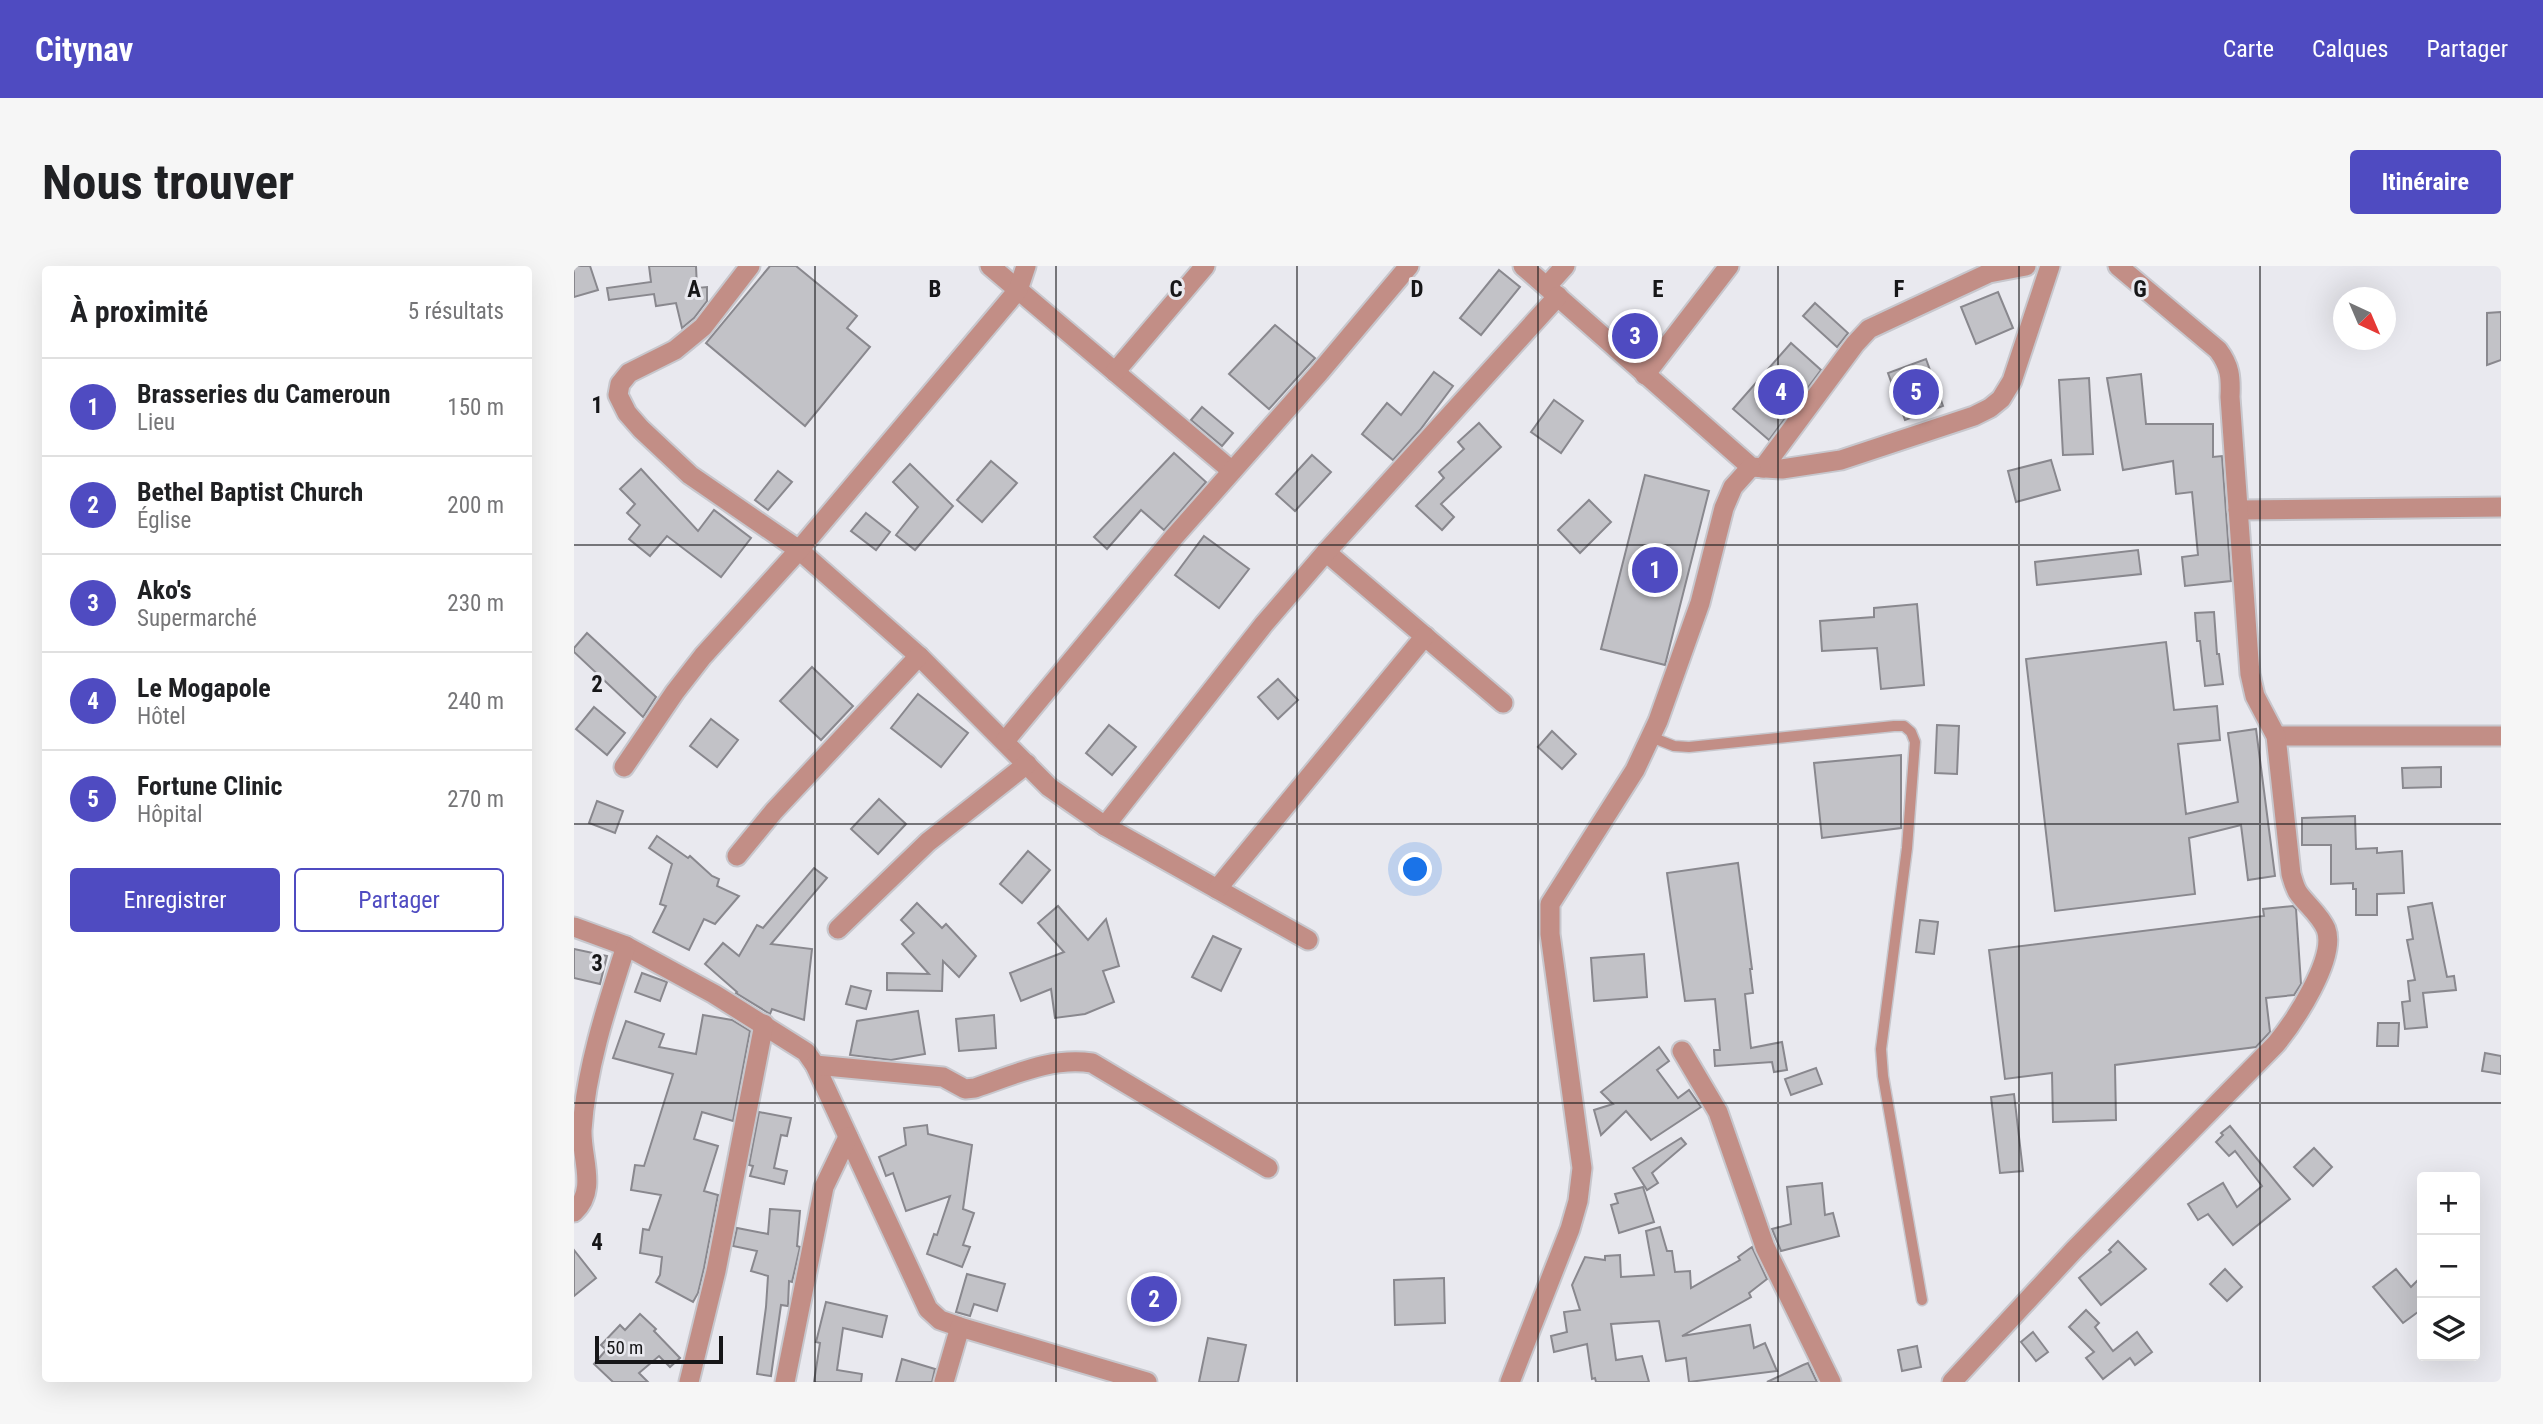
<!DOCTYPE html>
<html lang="fr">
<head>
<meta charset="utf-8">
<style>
	body { margin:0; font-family:"Roboto Condensed",sans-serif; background:#f6f6f6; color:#202124 }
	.controls { position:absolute; right:21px; bottom:21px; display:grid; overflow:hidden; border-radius:7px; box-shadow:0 7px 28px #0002 }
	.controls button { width:63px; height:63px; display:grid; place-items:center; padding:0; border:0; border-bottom:2px solid #e0e0e0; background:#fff; color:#202124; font:35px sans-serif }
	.compass { position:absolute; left:1759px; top:21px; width:63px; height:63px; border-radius:50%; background:#fff; box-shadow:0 7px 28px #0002; rotate:136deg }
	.scale { position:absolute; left:21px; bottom:18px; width:128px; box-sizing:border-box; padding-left:7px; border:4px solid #161618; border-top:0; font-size:19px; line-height:24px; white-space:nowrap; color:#161618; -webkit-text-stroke:5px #e9e9ef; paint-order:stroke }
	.you { position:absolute; left:842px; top:604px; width:24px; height:24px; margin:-18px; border:5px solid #fff; border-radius:50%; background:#1a73e8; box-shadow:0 0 0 10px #1a73e833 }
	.badge { display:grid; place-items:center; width:46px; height:46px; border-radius:50%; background:#4f4bc1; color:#fff; font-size:23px; font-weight:700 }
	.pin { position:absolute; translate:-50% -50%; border:4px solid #fff; box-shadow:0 2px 7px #0006 }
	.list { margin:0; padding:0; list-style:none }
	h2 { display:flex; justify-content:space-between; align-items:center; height:91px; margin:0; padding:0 28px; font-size:30px }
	h2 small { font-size:23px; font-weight:400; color:#757577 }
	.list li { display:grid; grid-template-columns:46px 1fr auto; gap:21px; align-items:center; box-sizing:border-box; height:98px; padding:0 28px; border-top:2px solid #e0e0e0 }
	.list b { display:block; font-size:26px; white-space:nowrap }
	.list p { margin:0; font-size:23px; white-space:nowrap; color:#757577 }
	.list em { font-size:23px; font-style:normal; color:#757577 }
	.actions { display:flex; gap:14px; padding:21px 28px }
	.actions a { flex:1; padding:16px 0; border:2px solid #4f4bc1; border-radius:7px; text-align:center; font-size:24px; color:#4f4bc1 }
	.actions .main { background:#4f4bc1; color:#fff }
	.icon { flex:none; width:38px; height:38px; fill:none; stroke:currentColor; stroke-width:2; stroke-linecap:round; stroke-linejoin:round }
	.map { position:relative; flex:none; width:1927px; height:1116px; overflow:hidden; border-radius:7px }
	header { display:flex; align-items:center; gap:42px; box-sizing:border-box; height:98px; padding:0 35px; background:#4f4bc1; color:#fff }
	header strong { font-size:33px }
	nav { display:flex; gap:38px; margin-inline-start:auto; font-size:24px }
	.intro { display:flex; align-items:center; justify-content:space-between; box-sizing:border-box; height:168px; padding:0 42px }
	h1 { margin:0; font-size:49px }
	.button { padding:18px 32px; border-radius:7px; background:#4f4bc1; color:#fff; font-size:24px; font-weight:700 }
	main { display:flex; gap:42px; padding:0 42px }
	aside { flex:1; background:#fff; border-radius:7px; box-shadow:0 7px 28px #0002 }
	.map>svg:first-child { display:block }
</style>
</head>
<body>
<header>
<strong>Citynav</strong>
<nav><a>Carte</a><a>Calques</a><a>Partager</a></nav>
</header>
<div class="intro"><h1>Nous trouver</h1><a class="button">Itinéraire</a></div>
<main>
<aside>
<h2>À proximité<small>5 résultats</small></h2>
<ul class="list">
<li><span class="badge">1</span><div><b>Brasseries du Cameroun</b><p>Lieu</p></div><em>150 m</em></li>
<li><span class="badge">2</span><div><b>Bethel Baptist Church</b><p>Église</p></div><em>200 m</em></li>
<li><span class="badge">3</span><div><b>Ako's</b><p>Supermarché</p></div><em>230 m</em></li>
<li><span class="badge">4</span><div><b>Le Mogapole</b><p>Hôtel</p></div><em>240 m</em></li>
<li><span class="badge">5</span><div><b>Fortune Clinic</b><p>Hôpital</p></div><em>270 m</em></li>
</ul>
<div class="actions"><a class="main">Enregistrer</a><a>Partager</a></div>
</aside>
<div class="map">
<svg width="1927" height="1116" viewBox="0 0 1927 1116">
	<rect width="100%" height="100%" fill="#e9e9ef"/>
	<g fill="#c2c2c7" stroke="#89888e" stroke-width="2">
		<path d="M 0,0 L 16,0 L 24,24 L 0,31 Z"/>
		<path d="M 75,0 L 122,0 L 123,22 L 133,21 L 133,35 L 120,52 L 108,62 L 102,37 L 82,40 L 80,28 L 35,34 L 33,22 L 77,16 Z"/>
		<path d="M 196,0 L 222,0 L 283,50 L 273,62 L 296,81 L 231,160 L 132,77 Z"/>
		<path d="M 925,4 L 946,21 L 907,69 L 886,52 Z"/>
		<path d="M 1424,26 L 1439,62 L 1402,78 L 1387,41 Z"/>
		<path d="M 1241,37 L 1274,67 L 1263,81 L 1229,50 Z"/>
		<path d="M 1927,46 L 1927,94 L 1913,99 L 1913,47 Z"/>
		<path d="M 701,59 L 741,92 L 695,143 L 655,108 Z"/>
		<path d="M 1217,77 L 1247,104 L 1195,174 L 1159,143 Z"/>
		<path d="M 1352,93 L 1369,140 L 1331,154 L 1314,107 Z"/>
		<path d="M 860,106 L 879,120 L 846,164 L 819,194 L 788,168 L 813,137 L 827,149 Z"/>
		<path d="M 1567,108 L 1572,158 L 1639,158 L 1639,191 L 1648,190 L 1657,315 L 1611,320 L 1608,291 L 1624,289 L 1618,226 L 1602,228 L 1599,195 L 1549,204 L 1533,112 Z"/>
		<path d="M 1515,112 L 1519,188 L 1489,189 L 1485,114 Z"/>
		<path d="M 980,134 L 1009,155 L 987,187 L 957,166 Z"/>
		<path d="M 628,141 L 659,167 L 648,180 L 617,154 Z"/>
		<path d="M 905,157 L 927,181 L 867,238 L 880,251 L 868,264 L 842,240 L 870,212 L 865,206 L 890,183 L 884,176 Z"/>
		<path d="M 600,187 L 632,216 L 590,264 L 567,244 L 533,283 L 520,271 Z"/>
		<path d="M 738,189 L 757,206 L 721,245 L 702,228 Z"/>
		<path d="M 1477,194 L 1486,224 L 1442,236 L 1434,205 Z"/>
		<path d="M 417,195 L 443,217 L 408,256 L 383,234 Z"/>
		<path d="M 336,198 L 379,240 L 341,284 L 322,269 L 344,241 L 319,216 Z"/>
		<path d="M 67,203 L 124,265 L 140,244 L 177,272 L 147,311 L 93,270 L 76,290 L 55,273 L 66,259 L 53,247 L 61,238 L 46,223 Z"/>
		<path d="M 204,205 L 218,216 L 194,244 L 181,234 Z"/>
		<path d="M 1071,209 L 1135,225 L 1091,399 L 1027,383 Z"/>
		<path d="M 1015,234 L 1037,256 L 1006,287 L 984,264 Z"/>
		<path d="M 292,247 L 316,266 L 302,284 L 277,265 Z"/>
		<path d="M 630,270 L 675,303 L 645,342 L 601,309 Z"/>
		<path d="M 1564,284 L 1567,308 L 1463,319 L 1461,296 Z"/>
		<path d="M 1343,338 L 1350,419 L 1307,423 L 1303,382 L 1248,385 L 1246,355 L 1300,351 L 1300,342 Z"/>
		<path d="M 1640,346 L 1643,388 L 1645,388 L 1649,418 L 1631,420 L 1626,375 L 1623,375 L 1621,347 Z"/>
		<path d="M 13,367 L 82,431 L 69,451 L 0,386 L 0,382 Z"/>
		<path d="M 1592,376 L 1600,444 L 1643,440 L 1646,474 L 1604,478 L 1612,548 L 1664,536 L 1654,467 L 1682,463 L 1701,610 L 1674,614 L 1667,559 L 1615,572 L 1621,628 L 1481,645 L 1452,393 Z"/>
		<path d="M 238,401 L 279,440 L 247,474 L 206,435 Z"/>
		<path d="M 704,413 L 724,434 L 704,453 L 684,431 Z"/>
		<path d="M 344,428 L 394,467 L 367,501 L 317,462 Z"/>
		<path d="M 20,441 L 51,467 L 33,489 L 2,463 Z"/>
		<path d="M 137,453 L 164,474 L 143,501 L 116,480 Z"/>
		<path d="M 535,459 L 562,481 L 538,509 L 512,487 Z"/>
		<path d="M 1363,459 L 1385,460 L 1383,508 L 1361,507 Z"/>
		<path d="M 978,465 L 1002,488 L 988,503 L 964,481 Z"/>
		<path d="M 1327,489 L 1327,562 L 1248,572 L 1240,497 Z"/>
		<path d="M 1867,501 L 1867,521 L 1829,522 L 1828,502 Z"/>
		<path d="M 305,533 L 332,558 L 304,588 L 277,563 Z"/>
		<path d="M 23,535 L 49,545 L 41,567 L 15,557 Z"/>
		<path d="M 1781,550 L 1782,583 L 1803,582 L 1803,587 L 1828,585 L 1830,627 L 1803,628 L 1803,649 L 1782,649 L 1782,623 L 1779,623 L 1779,617 L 1757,618 L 1757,579 L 1728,579 L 1728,552 Z"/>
		<path d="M 83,570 L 114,592 L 116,590 L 138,610 L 145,613 L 143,620 L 165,630 L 141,658 L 130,653 L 115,684 L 79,666 L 92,640 L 86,638 L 98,598 L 75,582 Z"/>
		<path d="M 454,585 L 476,604 L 448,637 L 426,618 Z"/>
		<path d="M 1164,597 L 1178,703 L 1176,703 L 1179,727 L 1171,728 L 1177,782 L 1208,776 L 1213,804 L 1200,806 L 1198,796 L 1141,800 L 1140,784 L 1146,784 L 1141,733 L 1111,735 L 1093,607 Z"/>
		<path d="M 240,602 L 253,612 L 197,678 L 238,683 L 230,754 L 198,743 L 196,748 L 162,727 L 163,726 L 131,698 L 149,677 L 165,690 L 183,659 L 189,662 Z"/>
		<path d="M 343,637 L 368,662 L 372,658 L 402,690 L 385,711 L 369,695 L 368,725 L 313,724 L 313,707 L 355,708 L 328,678 L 340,667 L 327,654 Z"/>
		<path d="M 1858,637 L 1873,711 L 1880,710 L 1882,724 L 1849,727 L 1853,761 L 1831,763 L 1828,736 L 1836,735 L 1834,715 L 1841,714 L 1833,674 L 1839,673 L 1834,641 Z"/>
		<path d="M 484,640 L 514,674 L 532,653 L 545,700 L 529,705 L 540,736 L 511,748 L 481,752 L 477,723 L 447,735 L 436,707 L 490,686 L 464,657 Z"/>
		<path d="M 1719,640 L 1722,643 L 1727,718 L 1720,729 L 1692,732 L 1696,766 L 1682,781 L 1541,799 L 1542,854 L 1479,856 L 1478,807 L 1431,813 L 1415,684 L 1690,650 L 1689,643 Z"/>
		<path d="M 1346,654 L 1364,656 L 1360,688 L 1342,686 Z"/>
		<path d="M 639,670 L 667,683 L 647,725 L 618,711 Z"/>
		<path d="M 0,683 L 33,690 L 26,718 L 0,712 Z"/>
		<path d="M 1070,688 L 1073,731 L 1020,735 L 1017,692 Z"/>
		<path d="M 68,707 L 93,716 L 86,735 L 61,726 Z"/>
		<path d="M 277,720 L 297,725 L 292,743 L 272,738 Z"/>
		<path d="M 344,745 L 351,788 L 317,794 L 276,789 L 283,755 Z"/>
		<path d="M 129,749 L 158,754 L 176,765 L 159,855 L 128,846 L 120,873 L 144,880 L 130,925 L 144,929 L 130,1002 L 124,1027 L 119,1036 L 82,1016 L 86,1009 L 88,991 L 66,987 L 69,963 L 75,964 L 87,929 L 57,924 L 61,899 L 70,900 L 99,808 L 39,792 L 52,755 L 90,768 L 85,781 L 122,788 Z"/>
		<path d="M 420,749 L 422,782 L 385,785 L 382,753 Z"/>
		<path d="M 1804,757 L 1825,757 L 1824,780 L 1803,780 Z"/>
		<path d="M 1085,781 L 1095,795 L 1083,804 L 1104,832 L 1115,824 L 1127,841 L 1077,874 L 1052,845 L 1027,869 L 1020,844 L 1039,838 L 1027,826 Z"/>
		<path d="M 1911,787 L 1927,790 L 1927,808 L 1908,805 Z"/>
		<path d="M 1242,802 L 1248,818 L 1217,829 L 1211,813 Z"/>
		<path d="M 1440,828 L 1449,905 L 1426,907 L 1417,831 Z"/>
		<path d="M 185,846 L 217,852 L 213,870 L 207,869 L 200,902 L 213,905 L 210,918 L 176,910 L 179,900 L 175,899 Z"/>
		<path d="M 353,859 L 354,868 L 398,879 L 389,943 L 400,947 L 389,979 L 396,981 L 388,1001 L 353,988 L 360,968 L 363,969 L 376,930 L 332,945 L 319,907 L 312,910 L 305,891 L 332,879 L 330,862 Z"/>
		<path d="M 1656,860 L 1716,933 L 1659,979 L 1634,948 L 1624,954 L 1614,938 L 1649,917 L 1663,941 L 1688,920 L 1661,885 L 1655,890 L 1642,876 L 1649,869 L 1647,867 Z"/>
		<path d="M 1107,872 L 1112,878 L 1078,907 L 1084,917 L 1073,924 L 1059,902 Z"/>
		<path d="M 1740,882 L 1758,901 L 1739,920 L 1720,901 Z"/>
		<path d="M 1248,917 L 1251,949 L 1259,947 L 1265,970 L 1207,985 L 1198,963 L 1217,958 L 1213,921 Z"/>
		<path d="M 1069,921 L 1080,956 L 1045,967 L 1037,939 L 1044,937 L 1041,928 Z"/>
		<path d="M 196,943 L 226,945 L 223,980 L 226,981 L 218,1016 L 215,1015 L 214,1040 L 207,1039 L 197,1110 L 183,1108 L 192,1041 L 194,1010 L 177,1005 L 183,985 L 159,980 L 163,962 L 194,968 Z"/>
		<path d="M 1086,961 L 1093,985 L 1098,985 L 1101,1006 L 1116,1005 L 1117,1022 L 1166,994 L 1164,991 L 1178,981 L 1193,1013 L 1175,1027 L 1177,1031 L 1108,1070 L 1176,1059 L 1180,1082 L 1191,1077 L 1203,1105 L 1115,1116 L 1112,1092 L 1092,1095 L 1085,1055 L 1037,1058 L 1042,1094 L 1068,1090 L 1075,1116 L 1022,1116 L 1021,1112 L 1018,1113 L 1013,1078 L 980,1086 L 977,1070 L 993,1066 L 990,1046 L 1006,1044 L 998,1019 L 1011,991 L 1031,994 L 1031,990 L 1046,989 L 1047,1011 L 1080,1009 L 1072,965 Z"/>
		<path d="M 1544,975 L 1572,1003 L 1527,1039 L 1505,1012 L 1537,986 L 1535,984 Z"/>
		<path d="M 0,984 L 22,1012 L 0,1030 Z"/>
		<path d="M 1651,1003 L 1668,1021 L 1653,1035 L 1636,1018 Z"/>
		<path d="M 1822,1003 L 1837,1021 L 1848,1010 L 1848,1043 L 1829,1057 L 1799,1021 Z"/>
		<path d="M 393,1008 L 431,1018 L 423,1045 L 400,1038 L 396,1050 L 382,1046 Z"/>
		<path d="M 870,1012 L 871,1057 L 821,1059 L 820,1014 Z"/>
		<path d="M 252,1036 L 313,1050 L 308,1071 L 269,1062 L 263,1104 L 288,1108 L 287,1116 L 240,1116 L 246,1077 L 242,1076 Z"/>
		<path d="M 1512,1044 L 1525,1057 L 1521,1061 L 1539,1085 L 1563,1066 L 1578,1086 L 1561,1099 L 1556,1092 L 1529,1113 L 1512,1092 L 1520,1086 L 1495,1061 Z"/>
		<path d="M 66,1048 L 82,1063 L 80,1065 L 106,1092 L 96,1101 L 85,1090 L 65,1107 L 74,1116 L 39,1116 L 20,1098 L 32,1084 L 27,1079 L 46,1059 L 51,1064 Z"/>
		<path d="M 1459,1066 L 1474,1086 L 1462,1095 L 1447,1076 Z"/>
		<path d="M 634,1072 L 672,1079 L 664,1116 L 625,1116 Z"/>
		<path d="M 1343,1080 L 1347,1101 L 1328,1105 L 1324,1084 Z"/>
		<path d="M 328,1093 L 361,1103 L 358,1116 L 322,1116 Z"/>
		<path d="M 1234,1097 L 1243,1116 L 1193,1116 L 1229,1099 Z"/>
	</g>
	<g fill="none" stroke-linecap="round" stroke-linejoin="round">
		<g stroke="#c7c7cd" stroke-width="13">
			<path id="lane" d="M 1077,471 L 1100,480 L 1115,481 L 1320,460 L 1330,460 L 1337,466 L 1341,476 L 1333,582 L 1307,783 L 1309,810 L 1348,1034"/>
		</g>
		<g stroke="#c7c7cd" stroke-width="23">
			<g id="street">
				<path d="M 176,0 L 129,61 L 101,84 L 55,107 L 46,118 L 44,129 L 53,147 L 67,163 L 116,209 L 225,284 L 345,390 L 475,521 L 531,560 L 734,674"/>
				<path d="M 416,0 L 658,205"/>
				<path d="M 949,0 L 1177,201 L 1208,203 L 1267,194 L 1400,150 L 1416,142 L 1427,133 L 1438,115 L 1476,0"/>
				<path d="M 973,20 L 991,0"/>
				<path d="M 541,106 L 631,0"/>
				<path d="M 1071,109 L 1155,0"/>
				<path d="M 1189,202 L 1281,78 L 1295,63 L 1415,7 L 1452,0"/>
				<path d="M 1664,244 L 1927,241"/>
				<path d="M 752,286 L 929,437"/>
				<path d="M 1702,470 L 1927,470"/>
				<path d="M 431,475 L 600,271 L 745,107 L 835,0"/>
				<path d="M 50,501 L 101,426 L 129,390 L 225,284 L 444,24 L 452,0"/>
				<path d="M 531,560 L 690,358 L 752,286 L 984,30"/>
				<path d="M 163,590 L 200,545 L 345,390"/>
				<path d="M 643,623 L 851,370"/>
				<path d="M 0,661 L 52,680 L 140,728 L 232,786 L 241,799 L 354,1043 L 366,1054 L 386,1061 L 573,1116"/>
				<path d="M 264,663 L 354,576 L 453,498"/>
				<path d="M 1108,785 L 1144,846 L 1191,981 L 1257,1116"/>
				<path d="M 241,799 L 369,811 L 391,823 L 401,822 C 440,809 476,791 518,797 L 694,902"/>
				<path d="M 0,946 C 24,924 7,892 8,864 C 12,802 33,739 52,680"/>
				<path d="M 115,1116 L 142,1005 L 190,758"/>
				<path d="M 211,1116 L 250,921 L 274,871"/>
				<path d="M 370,1116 L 386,1061"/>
				<path d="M 936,1116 L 996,963 L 1004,935 L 1008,902 L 976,668 L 976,638 L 1061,504 L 1084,455 L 1126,337 L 1150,242 L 1159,221 L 1177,201"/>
				<path d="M 1378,1116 L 1500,984 L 1702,778 C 1720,756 1763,692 1752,663 C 1746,649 1734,640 1725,628 C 1721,623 1719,615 1717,608 L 1702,470 L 1681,430 L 1676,408 L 1656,131 C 1657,111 1656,100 1644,84 L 1544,0"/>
			</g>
		</g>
		<use href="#lane" stroke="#c28e86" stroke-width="10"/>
		<use href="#street" stroke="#c28e86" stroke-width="19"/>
	</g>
	<path fill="none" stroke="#161618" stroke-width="2" stroke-opacity="0.55" d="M 241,0 L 241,1116M 482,0 L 482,1116M 723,0 L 723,1116M 964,0 L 964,1116M 1204,0 L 1204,1116M 1445,0 L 1445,1116M 1686,0 L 1686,1116M 0,279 L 1927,279M 0,558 L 1927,558M 0,837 L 1927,837"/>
	<g font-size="23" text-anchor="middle" font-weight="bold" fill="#161618" stroke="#e9e9ef" stroke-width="6" stroke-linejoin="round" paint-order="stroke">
		<text x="120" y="31">A</text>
		<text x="361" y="31">B</text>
		<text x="602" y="31">C</text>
		<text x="843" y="31">D</text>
		<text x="1084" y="31">E</text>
		<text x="1325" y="31">F</text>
		<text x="1566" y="31">G</text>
		<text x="23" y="147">1</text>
		<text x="23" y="426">2</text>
		<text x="23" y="705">3</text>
		<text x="23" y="984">4</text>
	</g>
</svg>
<div class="controls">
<button>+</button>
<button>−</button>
<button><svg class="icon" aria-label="layers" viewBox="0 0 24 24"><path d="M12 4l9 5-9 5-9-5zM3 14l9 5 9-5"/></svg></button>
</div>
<svg class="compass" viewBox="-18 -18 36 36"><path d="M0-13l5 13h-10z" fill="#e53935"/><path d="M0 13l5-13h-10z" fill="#757577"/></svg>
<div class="scale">50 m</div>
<div class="you"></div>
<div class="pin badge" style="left:1081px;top:304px">1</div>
<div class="pin badge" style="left:580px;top:1033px">2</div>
<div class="pin badge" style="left:1061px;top:70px">3</div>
<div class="pin badge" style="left:1207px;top:126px">4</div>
<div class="pin badge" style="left:1342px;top:126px">5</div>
</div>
</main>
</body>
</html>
